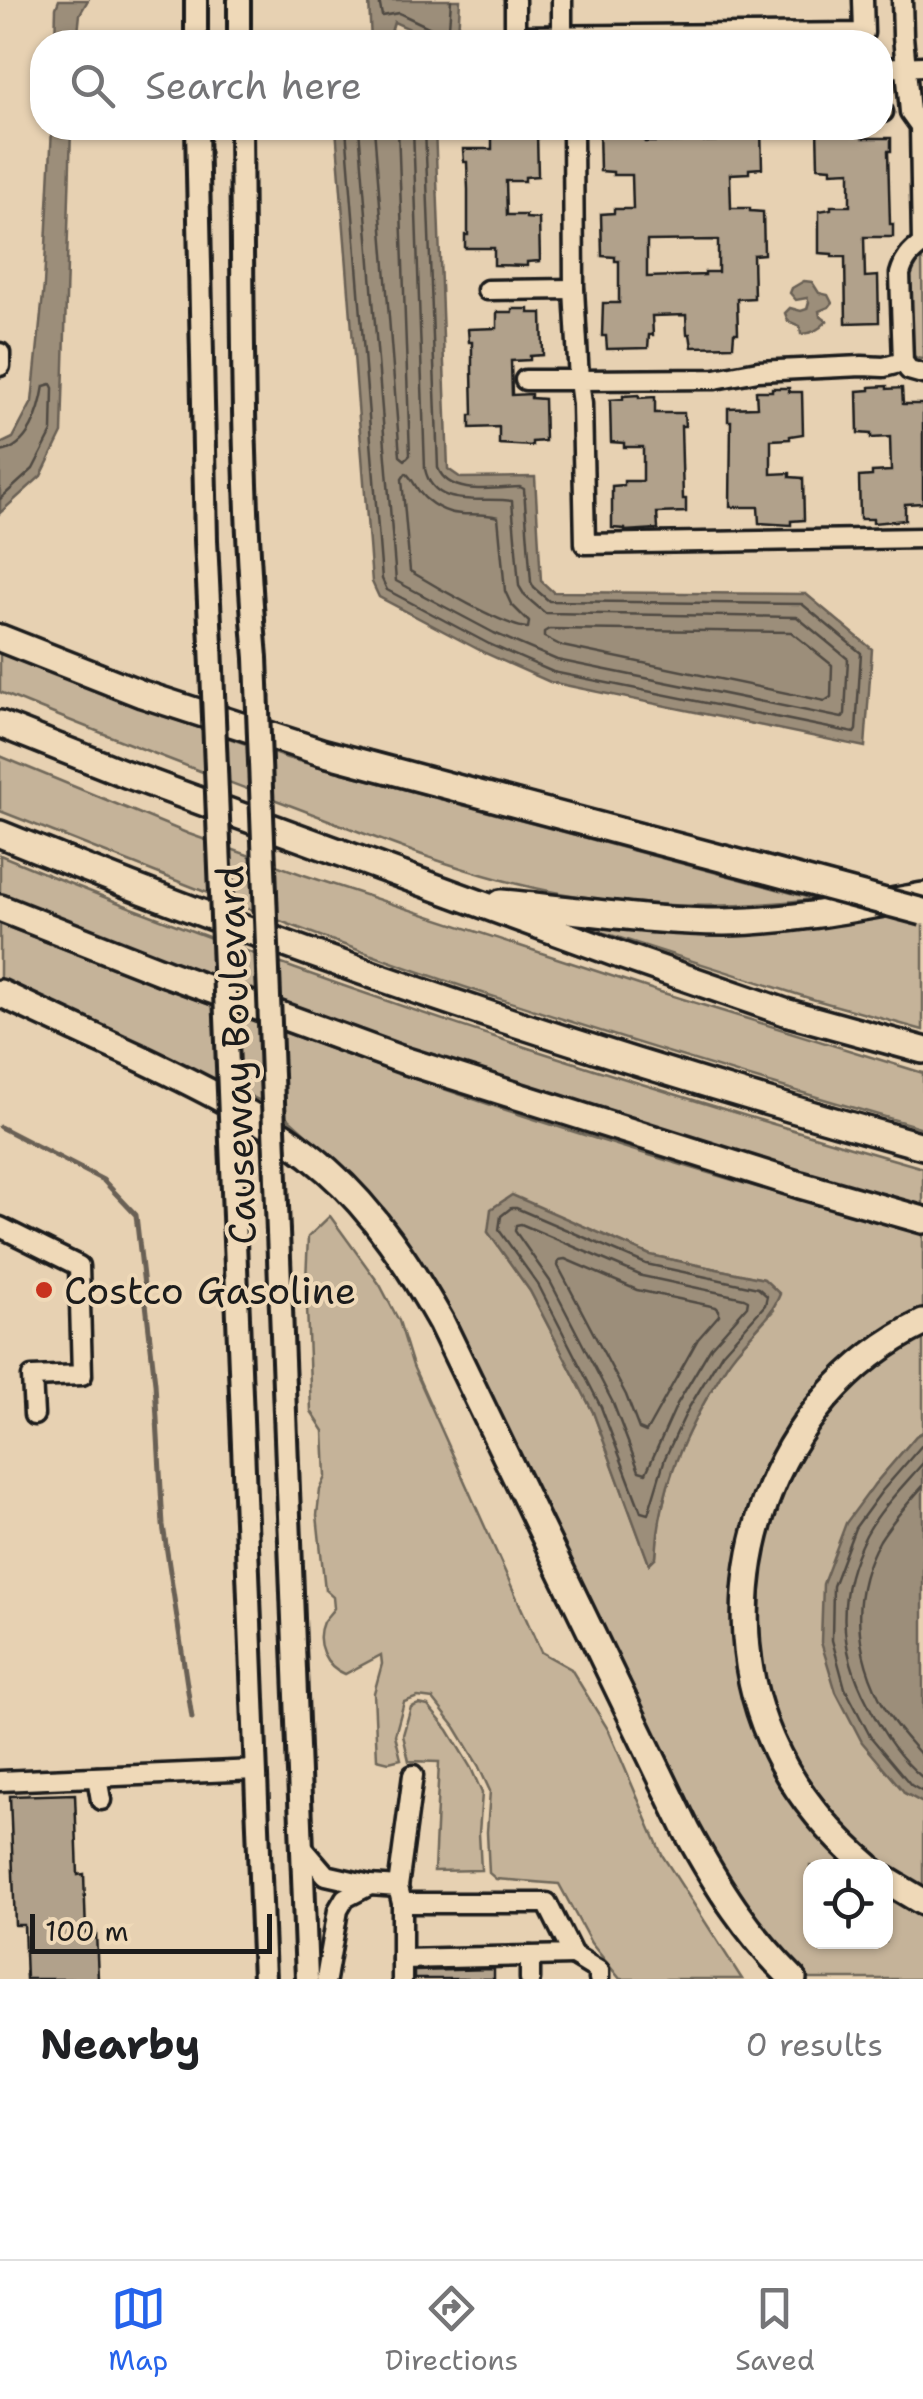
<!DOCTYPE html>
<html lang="en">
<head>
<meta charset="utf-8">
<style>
	body { margin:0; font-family:"Shantell Sans",sans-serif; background:#f6f6f6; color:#202124 }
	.controls { position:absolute; right:30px; bottom:30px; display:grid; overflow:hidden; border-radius:20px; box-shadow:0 2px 8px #0004 }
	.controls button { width:90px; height:90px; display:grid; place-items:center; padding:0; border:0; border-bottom:2px solid #e0e0e0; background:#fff; color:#202124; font:50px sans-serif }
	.scale { position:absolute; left:30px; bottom:25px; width:242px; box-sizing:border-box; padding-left:10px; border:5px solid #1c1c1c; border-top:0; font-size:28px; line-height:35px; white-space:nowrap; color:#1c1c1c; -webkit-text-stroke:8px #efd9b8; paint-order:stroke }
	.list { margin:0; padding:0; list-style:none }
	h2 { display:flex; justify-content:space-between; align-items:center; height:130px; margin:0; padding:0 40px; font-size:42px }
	h2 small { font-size:32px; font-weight:400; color:#757577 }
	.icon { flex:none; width:55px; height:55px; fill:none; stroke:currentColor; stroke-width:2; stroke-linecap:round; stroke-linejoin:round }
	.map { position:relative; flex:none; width:923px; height:1979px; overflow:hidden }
	.search { position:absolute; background:#fff; box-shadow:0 2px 8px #0004; left:30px; right:30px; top:30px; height:110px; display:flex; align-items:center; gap:25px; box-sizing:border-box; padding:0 35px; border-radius:40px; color:#757577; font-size:38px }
	.sheet { height:280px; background:#fff }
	nav { display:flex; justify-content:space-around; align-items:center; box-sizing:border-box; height:140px; border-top:2px solid #e0e0e0; background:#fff; font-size:28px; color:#757577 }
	nav a { display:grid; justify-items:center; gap:5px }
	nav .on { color:#2563eb }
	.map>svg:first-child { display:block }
</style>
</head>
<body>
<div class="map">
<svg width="923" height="1979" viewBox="0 0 923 1979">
	<rect width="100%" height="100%" fill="#e7d1b2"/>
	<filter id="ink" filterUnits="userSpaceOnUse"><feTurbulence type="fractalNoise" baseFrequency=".01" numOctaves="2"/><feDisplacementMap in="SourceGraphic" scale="20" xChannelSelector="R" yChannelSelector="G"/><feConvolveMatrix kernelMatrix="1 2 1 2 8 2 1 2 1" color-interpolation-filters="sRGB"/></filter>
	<g filter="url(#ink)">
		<g fill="#c5b399" stroke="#70685a" stroke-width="2.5" fill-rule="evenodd">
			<path d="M 922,259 L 923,359 C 916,359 913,356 910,350 L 909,274 C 911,265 913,261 922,259 Z"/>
			<path d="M 0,653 L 153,712 L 287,758 L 814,899 C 731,909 647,908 565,894 C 466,877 370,835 276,800 C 184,765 91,730 0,692 Z"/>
			<path d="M 0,756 L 189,834 L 304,875 L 657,991 L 923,1073 L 923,1128 C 753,1079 584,1028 417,971 C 276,922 138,865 0,811 Z"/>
			<path d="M 0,855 C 300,980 611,1078 923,1168 L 923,1210 L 604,1114 L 329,1021 L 0,898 Z"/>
			<path d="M 923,907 L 923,1030 L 812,999 L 592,929 L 592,926 C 707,938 810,935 923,907 Z"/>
			<path d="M 0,924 C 166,989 331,1052 500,1108 C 640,1154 781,1195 923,1234 L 923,1313 L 774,1459 L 744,1681 L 855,1866 L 810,1866 L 810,1942 L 886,1942 L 886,1890 L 923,1911 L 923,1979 L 810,1979 C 767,1940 736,1892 707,1842 L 445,1299 L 395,1224 L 356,1179 L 278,1109 L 0,978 ZM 512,1196 L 650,1255 L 764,1279 L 774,1310 L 730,1358 L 697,1414 L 674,1462 L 658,1524 L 656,1557 L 649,1563 L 593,1412 L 530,1291 L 488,1232 Z"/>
			<path d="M 330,1216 L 380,1285 L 399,1321 L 413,1366 L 541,1652 L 571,1669 L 609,1731 L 662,1855 L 742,1979 L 620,1979 L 591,1943 L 559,1884 L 496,1879 L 489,1873 L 487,1832 L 490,1791 L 478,1765 L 455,1727 L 433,1699 L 418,1697 L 404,1702 L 395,1735 L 401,1759 L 389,1762 L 377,1759 L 374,1693 L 382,1664 L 381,1655 L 345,1674 C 325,1666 314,1643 323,1622 C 326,1617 331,1613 334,1608 L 333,1597 L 325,1590 L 317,1515 L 320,1490 L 326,1477 L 324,1431 L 311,1411 L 306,1280 L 308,1237 Z"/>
			<path d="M 923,1332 L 923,1432 L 916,1436 L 874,1485 L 904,1793 L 923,1803 L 923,1891 L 879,1864 L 821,1806 L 779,1735 L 758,1663 L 757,1563 L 789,1465 L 848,1386 Z"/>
			<path d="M 419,1704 L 428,1706 L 448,1730 L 471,1768 L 482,1793 L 479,1833 L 481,1870 L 434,1871 L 439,1762 L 409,1761 L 403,1735 L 411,1707 Z"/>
		</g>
		<g fill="#9c8e7a" stroke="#696054" stroke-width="2.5">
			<path d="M 59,0 L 88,0 L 80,14 L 77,42 L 55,42 L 56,8 Z"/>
			<path d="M 369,0 L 460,0 L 458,35 L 444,42 L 439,42 L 394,22 L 388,42 L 371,42 Z"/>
			<path d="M 52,128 L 71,128 L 62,433 L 41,476 L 0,513 L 0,444 L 13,438 L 32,402 L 44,285 Z"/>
			<path d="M 336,128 L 435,128 L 448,469 L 461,478 L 535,477 L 541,581 L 553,592 L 806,594 L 872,649 L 865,747 L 550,682 L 485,653 L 379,597 L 372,582 Z"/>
			<path d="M 804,281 L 812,282 L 819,293 L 828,295 L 832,303 L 829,307 L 819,311 L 820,316 L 827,321 C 820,329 811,334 801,334 L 800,326 L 788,321 L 785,313 L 790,308 L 801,311 L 807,309 L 809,302 L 807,298 L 796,300 L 790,293 L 792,288 Z"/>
			<path d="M 512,1195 L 650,1255 L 764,1279 L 780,1294 C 770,1319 749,1335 733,1356 C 725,1366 719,1378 712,1389 C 680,1443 659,1494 656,1557 L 649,1564 L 593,1412 L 530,1291 L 488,1232 L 491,1209 Z"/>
			<path d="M 923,1432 L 923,1803 L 905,1793 L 862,1742 L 836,1692 L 821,1642 L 823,1584 L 846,1523 L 874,1485 L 916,1436 Z"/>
		</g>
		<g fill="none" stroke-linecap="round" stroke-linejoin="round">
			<g stroke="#4f4a42" stroke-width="2.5">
				<path d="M 379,0 L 382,16 L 399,13 L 441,33 L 449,27 L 451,0"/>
				<path d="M 346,128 L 382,579 L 387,590 L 489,644 L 553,672 L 854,733 L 856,730 L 861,653 L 802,604 L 549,601 L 534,588 L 531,582 L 524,489 L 520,487 C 495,488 449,497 438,468 L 425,128"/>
				<path d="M 359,128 L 396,581 L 494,633 L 557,660 L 842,718 L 845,714 L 848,659 L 797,617 L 545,613 L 525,596 L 519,586 L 512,501 C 482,496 434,511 425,469 L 413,128"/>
				<path d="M 374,128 L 400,456 L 405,460 L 410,455 L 398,128"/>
				<path d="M 0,452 C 29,448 40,411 44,386 L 51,384 L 53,388 L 52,432 L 33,469 L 0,499"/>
				<path d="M 406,473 C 414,480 417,492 426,499 C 454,522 469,510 498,517 L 505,591 L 511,604 L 529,622 L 528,628 C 505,627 433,585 410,571 L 402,479 Z"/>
				<path d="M 549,629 L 791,632 L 832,665 L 831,697 L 825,701 L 562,646 L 544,637 L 544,632 Z"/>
				<path d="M 511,1208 L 516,1208 L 646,1264 L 758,1288 L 767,1296 L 765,1305 L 722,1353 L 688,1409 L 665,1458 L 648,1514 L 641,1512 L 601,1407 L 539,1286 L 499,1230 L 501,1216 Z"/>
				<path d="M 521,1224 L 642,1276 L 744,1298 L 748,1300 L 747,1306 L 711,1347 L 677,1404 L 646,1473 L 639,1471 L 613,1403 L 550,1281 L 515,1231 L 516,1225 Z"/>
				<path d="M 565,1259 L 637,1290 L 716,1307 L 719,1310 L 719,1315 L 698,1339 L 646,1432 L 639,1429 L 626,1395 L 558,1266 L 559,1260 Z"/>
				<path d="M 923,1444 L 882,1491 L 855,1528 L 833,1586 L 832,1640 L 845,1688 L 870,1736 L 911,1785 L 923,1792"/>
				<path d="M 923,1463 C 904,1485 880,1509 866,1535 C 836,1593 838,1648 868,1704 C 881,1730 900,1759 923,1778"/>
				<path d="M 923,1486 C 908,1503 892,1521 880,1540 C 846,1599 856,1666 893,1721 C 902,1734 913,1745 923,1757"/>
			</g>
			<path stroke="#696054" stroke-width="5" d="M 0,1127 L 103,1180 L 136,1215 L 155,1383 L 163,1525 L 192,1718"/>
		</g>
		<g fill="#b1a18b" stroke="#1c1c1c" stroke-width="2.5" fill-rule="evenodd">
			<path d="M 601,128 L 645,128 L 645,142 L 674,142 L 716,141 L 716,128 L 761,128 L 762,168 L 749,169 L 749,173 L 730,174 L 731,208 L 750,208 L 750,211 L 763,212 L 764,254 L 753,255 L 754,298 L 737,299 L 738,333 L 734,333 L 733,346 L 692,347 L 690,334 L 687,334 L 686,315 L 652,316 L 653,335 L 649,335 L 648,348 L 607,349 L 606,336 L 602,336 L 603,303 L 619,303 L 619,261 L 615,261 L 615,257 L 602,256 L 601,214 L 614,213 L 614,209 L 633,209 L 632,175 L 613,175 L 613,172 L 600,171 L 599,129 ZM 718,240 L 718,272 L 705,272 L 705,275 L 647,277 L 647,241 Z"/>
			<path d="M 817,128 L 862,128 L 862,138 L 891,138 L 891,151 L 888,151 L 890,224 L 893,224 L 893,237 L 864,237 L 865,277 L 878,276 L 879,322 L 846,323 L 845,257 L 832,257 L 832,254 L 819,253 L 819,211 L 831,209 L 831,206 L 850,206 L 850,171 L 831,172 L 831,168 L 818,167 Z"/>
			<path d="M 524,129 L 524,134 L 537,133 L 538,176 L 525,177 L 525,181 L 506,181 L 507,215 L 526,215 L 526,218 L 539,219 L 540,261 L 527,262 L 527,266 L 494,265 L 494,248 L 465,248 L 465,235 L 468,235 L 468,190 L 467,162 L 464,162 L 463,149 L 492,149 L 492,132 Z"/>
			<path d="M 512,309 L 529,309 L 529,313 L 542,313 L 543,355 L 530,356 L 530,360 L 511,361 L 512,395 L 531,394 L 531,398 L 544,399 L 545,441 L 532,442 L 532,446 L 499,444 L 499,427 L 470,428 L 470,415 L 473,415 L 472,370 L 472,342 L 469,342 L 468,329 L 497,328 L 497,312 L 512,312 Z"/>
			<path d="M 887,386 L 887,389 L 902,388 L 903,404 L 923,404 L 923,503 L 905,504 L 905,520 L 873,523 L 873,519 L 860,519 L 859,477 L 872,476 L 872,472 L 891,471 L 890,437 L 871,438 L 871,434 L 858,433 L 857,391 L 870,390 L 870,387 Z"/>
			<path d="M 772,388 L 789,388 L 789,392 L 802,392 L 803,434 L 790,436 L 790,439 L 771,440 L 771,474 L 790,473 L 790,477 L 803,478 L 804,520 L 791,521 L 791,525 L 759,523 L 758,507 L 730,507 L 731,421 L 728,421 L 728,408 L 757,407 L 756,391 L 772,391 Z"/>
			<path d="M 639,395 L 639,398 L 655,397 L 655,413 L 684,413 L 685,426 L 681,426 L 683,499 L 686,499 L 686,512 L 657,513 L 658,529 L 625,531 L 625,529 L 612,528 L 612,486 L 624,485 L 624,481 L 643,481 L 643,447 L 624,447 L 624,443 L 611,442 L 610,400 L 623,399 L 623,396 Z"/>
			<path d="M 75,1794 L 78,1875 L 84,1874 L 86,1933 L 96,1932 L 98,1979 L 26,1979 L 24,1925 L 15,1925 L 10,1796 Z"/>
			<path d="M 494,1969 L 494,1979 L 414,1979 L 414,1971 Z"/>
		</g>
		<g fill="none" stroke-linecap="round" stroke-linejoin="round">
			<g stroke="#1c1c1c" stroke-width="25">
				<g id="minor">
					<path d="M 515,0 L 515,36 L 864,33 L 863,0"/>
					<path d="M 562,0 L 562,35"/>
					<path d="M 902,0 L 903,36 L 910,112 L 920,126 L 922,244"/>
					<path d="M 880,68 L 923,66"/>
					<path d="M 880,112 L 883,112"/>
					<path d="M 487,290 L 574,289"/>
					<path d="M 0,353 L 0,366"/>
					<path d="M 903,362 L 884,367 L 862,366 L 758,371 L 715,379 L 579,380 L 582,404 L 585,544 L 923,538"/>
					<path d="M 903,362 L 900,274 C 904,260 910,253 922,244"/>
					<path d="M 903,362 L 909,370 L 923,374"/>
					<path d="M 525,380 L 579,380 L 574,289 L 573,128"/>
					<path d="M 0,1227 L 79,1266 L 82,1375 L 32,1377 L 34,1415"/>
					<path d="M 97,1777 L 101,1800"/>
					<path d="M 0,1781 L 256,1770"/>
					<path d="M 302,1847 L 326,1875 L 370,1885 L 398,1887"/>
					<path d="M 573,1955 L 599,1971 L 599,1979"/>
					<path d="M 530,1956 L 530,1979"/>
					<path d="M 402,1959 L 573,1955 L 547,1903 L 402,1903"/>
					<path d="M 326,1979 L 338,1910 L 345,1898 L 370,1885"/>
					<path d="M 402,1979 L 402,1903 L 398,1887 L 413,1775"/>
				</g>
			</g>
			<g stroke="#1c1c1c" stroke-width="28">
				<g id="major">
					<path d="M 196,0 L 196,42"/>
					<path d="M 239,0 L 239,42"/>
					<path d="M 197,128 L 206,540 L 211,644"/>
					<path d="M 241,128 C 243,304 241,482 256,658"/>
					<path d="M 234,1216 L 264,1979"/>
					<path d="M 278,1232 L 307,1979"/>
				</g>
			</g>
			<g stroke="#1c1c1c" stroke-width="32">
				<g id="highway">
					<path d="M 0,638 L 142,694 L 321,752 L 762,869"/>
					<path d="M 0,724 L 126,774 L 620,955 L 785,1012 L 923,1050"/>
					<path d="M 0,834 C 301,957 610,1060 923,1146"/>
					<path d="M 501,903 C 576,909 649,922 724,922 C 792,921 857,908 923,896"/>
					<path d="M 0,908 L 168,974 L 400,1059 L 800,1185 L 923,1220"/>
					<path d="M 0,993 C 46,1015 92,1036 138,1057 C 205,1089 271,1121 327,1170 C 375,1212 410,1267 441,1322 L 687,1831 C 718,1888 747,1933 793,1979"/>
					<path d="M 868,1866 C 827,1831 793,1791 771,1740 C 704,1587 772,1397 923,1323"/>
					<path d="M 886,1880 L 923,1902"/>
				</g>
			</g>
			<use href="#minor" stroke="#efd9b8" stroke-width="18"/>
			<use href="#major" stroke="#efd9b8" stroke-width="20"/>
			<use href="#highway" stroke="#efd9b8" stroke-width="25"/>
			<g stroke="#1c1c1c" stroke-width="28" stroke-linecap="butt">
				<g id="major-bridge">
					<path d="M 211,644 L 234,1216"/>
					<path d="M 256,658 L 278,1232"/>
				</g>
			</g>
			<g stroke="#1c1c1c" stroke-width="32" stroke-linecap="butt">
				<path id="highway-bridge" d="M 762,869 L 923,912"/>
			</g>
			<use href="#major-bridge" stroke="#efd9b8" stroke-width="20"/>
			<use href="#highway-bridge" stroke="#efd9b8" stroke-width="25"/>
		</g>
	</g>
	<circle fill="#c8321e" stroke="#efd9b8" stroke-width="4" cx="44" cy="1290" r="10"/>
	<g text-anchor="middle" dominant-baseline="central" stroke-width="8" stroke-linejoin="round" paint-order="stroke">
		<g font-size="38" fill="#1c1c1c" stroke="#efd9b8">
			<text transform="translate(236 1055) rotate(-92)">Causeway Boulevard</text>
		</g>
		<g font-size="38" fill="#1c1c1c" stroke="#efd9b8" text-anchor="start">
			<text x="64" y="1290">Costco Gasoline</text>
		</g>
	</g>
</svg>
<div class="controls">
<button><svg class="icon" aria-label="locate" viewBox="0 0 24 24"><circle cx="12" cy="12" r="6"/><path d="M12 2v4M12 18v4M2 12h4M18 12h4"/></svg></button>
</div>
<div class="scale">100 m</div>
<div class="search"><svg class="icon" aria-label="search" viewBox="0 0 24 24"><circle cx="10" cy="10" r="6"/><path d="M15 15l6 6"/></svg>Search here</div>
</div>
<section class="sheet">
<h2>Nearby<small>0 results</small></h2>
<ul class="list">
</ul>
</section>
<nav>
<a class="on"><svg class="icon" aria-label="map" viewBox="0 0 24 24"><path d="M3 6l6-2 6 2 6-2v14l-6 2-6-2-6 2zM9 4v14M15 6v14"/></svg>Map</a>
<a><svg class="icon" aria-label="directions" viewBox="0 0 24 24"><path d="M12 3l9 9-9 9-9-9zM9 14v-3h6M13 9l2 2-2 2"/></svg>Directions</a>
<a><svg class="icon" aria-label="saved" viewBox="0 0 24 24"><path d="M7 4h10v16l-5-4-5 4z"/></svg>Saved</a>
</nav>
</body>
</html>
